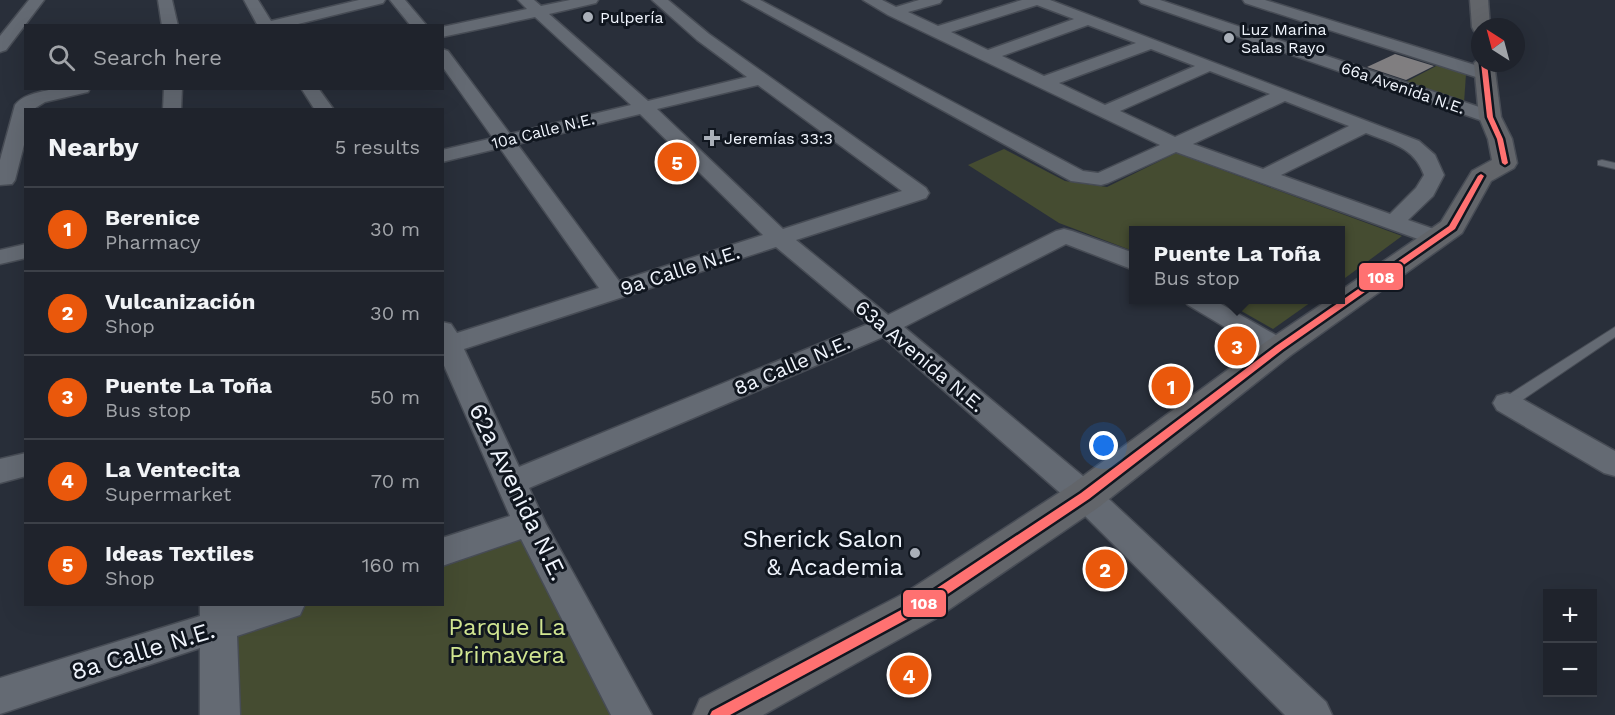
<!DOCTYPE html>
<html lang="en">
<head>
<meta charset="utf-8">
<style>
	body { margin:0; font-family:"Work Sans",sans-serif; background:#272b34; color:#f1f3f6 }
	.controls { position:absolute; right:18px; bottom:18px; display:grid; overflow:hidden; border-radius:0px; box-shadow:0 6px 24px #0002 }
	.controls button { width:54px; height:54px; display:grid; place-items:center; padding:0; border:0; border-bottom:2px solid #3c4048; background:#1f232c; color:#f1f3f6; font:30px sans-serif }
	.compass { position:absolute; left:1471px; top:18px; width:54px; height:54px; border-radius:50%; background:#1f232c; box-shadow:0 6px 24px #0002; rotate:324deg }
	.you { position:absolute; left:1104px; top:446px; width:21px; height:21px; margin:-15px; border:4px solid #fff; border-radius:50%; background:#1a73e8; box-shadow:0 0 0 9px #1a73e833 }
	.badge { display:grid; place-items:center; width:39px; height:39px; border-radius:50%; background:#ea580c; color:#fff; font-size:20px; font-weight:700 }
	.pin { position:absolute; translate:-50% -50%; border:3px solid #fff; box-shadow:0 2px 6px #0006 }
	.popup { position:absolute; left:1129px; top:226px; width:216px; height:78px; box-sizing:border-box; display:grid; place-content:center; border-radius:0px; background:#1f232c; filter:drop-shadow(0 2px 4px #0005); font-size:20px; white-space:nowrap; color:#a1a4a9 }
	.popup b { font-size:22px; color:#f1f3f6 }
	.popup::after { content:''; position:absolute; left:50%; top:100%; margin-left:-12px; border:12px solid transparent; border-top-color:#1f232c }
	.list { margin:0; padding:0; list-style:none }
	h2 { display:flex; justify-content:space-between; align-items:center; height:78px; margin:0; padding:0 24px; font-size:26px }
	h2 small { font-size:20px; font-weight:400; color:#a1a4a9 }
	.list li { display:grid; grid-template-columns:39px 1fr auto; gap:18px; align-items:center; box-sizing:border-box; height:84px; padding:0 24px; border-top:2px solid #3c4048 }
	.list b { display:block; font-size:22px; white-space:nowrap }
	.list p { margin:0; font-size:20px; white-space:nowrap; color:#a1a4a9 }
	.list em { font-size:20px; font-style:normal; color:#a1a4a9 }
	.icon { flex:none; width:33px; height:33px; fill:none; stroke:currentColor; stroke-width:2; stroke-linecap:round; stroke-linejoin:round }
	.map { position:relative; flex:none; width:1615px; height:715px; overflow:hidden }
	.search { position:absolute; background:#1f232c; box-shadow:0 6px 24px #0002; left:24px; top:24px; width:420px; height:66px; display:flex; align-items:center; gap:15px; box-sizing:border-box; padding:0 21px; border-radius:0px; color:#a1a4a9; font-size:22px }
	.panel { position:absolute; background:#1f232c; box-shadow:0 6px 24px #0002; left:24px; top:108px; width:420px; height:498px; border-radius:0px }
	.map>svg:first-child { display:block }
</style>
</head>
<body>
<div class="map">
<svg width="1615" height="715" viewBox="0 0 1615 715">
	<rect width="100%" height="100%" fill="#292f3a"/>
	<g fill="#454c31">
		<path d="M 1440,64 L 1466,74 L 1464,103 L 1402,84 Z"/>
		<path d="M 1004,149 L 1065,181 L 1107,187 L 1176,153 L 1402,236 L 1341,281 L 1340,230 L 1134,230 L 1133,251 L 1059,223 L 968,165 Z"/>
		<path d="M 1222,300 L 1314,300 L 1273,329 Z"/>
		<path d="M 531,527 L 632,715 L 220,715 L 218,628 L 290,605 L 442,604 L 443,555 Z"/>
	</g>
	<path fill="#807e80" d="M 1395,54 L 1434,66 L 1406,80 L 1367,67 Z"/>
	<g fill="none" stroke-linecap="round" stroke-linejoin="round">
		<g stroke="#474c55" stroke-width="2">
			<g id="lane">
				<path d="M 1602,160 L 1615,163 L 1615,169 L 1598,165 L 1598,161 Z"/>
				<path d="M 1615,327 L 1615,337 L 1512,407 L 1502,407 L 1500,403 L 1502,399 Z"/>
			</g>
		</g>
		<g stroke="#474c55" stroke-width="3">
			<g id="street">
				<path d="M 29,0 L 44,0 L 6,50 L 0,52 L 0,36 Z"/>
				<path d="M 158,0 L 172,0 L 178,26 L 162,26 Z"/>
				<path d="M 244,0 L 258,0 L 271,21 L 359,0 L 385,0 L 383,3 L 290,26 L 258,26 Z"/>
				<path d="M 390,0 L 405,0 L 427,26 L 411,26 Z"/>
				<path d="M 518,0 L 534,0 L 541,6 L 570,0 L 598,0 L 596,3 L 549,14 L 648,101 L 747,77 L 697,40 L 652,0 L 668,0 L 709,34 L 926,188 L 929,193 L 926,198 L 796,240 L 888,315 L 1056,231 L 1064,229 L 1072,231 L 1134,253 L 1134,270 L 1066,244 L 904,327 L 1096,487 L 1326,702 L 1332,715 L 1285,715 L 1074,505 L 883,337 L 529,488 L 546,524 L 652,715 L 611,715 L 521,539 L 442,566 L 442,538 L 510,516 L 442,361 L 442,322 L 451,324 L 457,333 L 599,288 L 500,148 L 442,162 L 442,150 L 493,138 L 442,66 L 442,49 L 448,51 L 510,134 L 631,105 L 535,17 L 442,37 L 442,27 L 527,9 ZM 758,85 L 902,191 L 783,229 L 657,109 ZM 640,114 L 763,235 L 619,281 L 517,144 ZM 776,247 L 868,324 L 519,467 L 464,349 Z"/>
				<path d="M 742,0 L 760,0 L 1083,171 L 1098,173 L 1160,145 L 888,15 L 863,0 L 882,0 L 896,7 L 919,0 L 942,0 L 940,3 L 908,12 L 938,26 L 1022,0 L 1050,0 L 1419,141 L 1435,155 L 1444,175 L 1433,196 L 1408,220 L 1445,233 L 1448,238 L 1445,243 L 1437,245 L 1429,243 L 1176,152 L 1108,183 L 1101,185 L 1071,181 ZM 1037,5 L 1074,19 L 988,50 L 951,32 ZM 1088,25 L 1136,43 L 1044,76 L 1002,56 ZM 1151,49 L 1195,66 L 1105,105 L 1059,83 ZM 1210,71 L 1270,94 L 1175,137 L 1120,111 ZM 1285,101 L 1349,126 L 1263,169 L 1193,144 ZM 1366,133 C 1391,143 1414,147 1424,175 L 1416,188 L 1390,214 L 1281,175 Z"/>
				<path d="M 1139,0 L 1160,0 L 1497,113 L 1499,117 L 1497,121 L 1483,121 L 1141,3 Z"/>
				<path d="M 1243,0 L 1265,0 L 1491,70 L 1494,74 L 1491,78 L 1479,78 L 1245,3 Z"/>
				<path d="M 57,88 L 90,88 L 88,92 L 45,102 L 32,110 L 26,110 L 26,137 L 15,180 L 12,184 L 0,185 L 0,160 L 15,105 C 24,93 43,92 57,88 Z"/>
				<path d="M 164,88 L 182,88 L 181,110 L 163,110 Z"/>
				<path d="M 301,88 L 318,88 L 334,110 L 315,110 Z"/>
				<path d="M 26,244 L 26,258 L 0,264 L 0,250 Z"/>
				<path d="M 1184,300 L 1214,300 L 1288,342 L 1292,348 L 1288,354 L 1279,357 L 1270,354 L 1188,305 Z"/>
				<path d="M 1507,393 L 1517,396 L 1615,451 L 1615,476 L 1604,473 L 1497,410 L 1493,403 L 1497,396 Z"/>
				<path d="M 26,453 L 26,476 L 0,483 L 0,459 Z"/>
				<path d="M 200,604 L 305,604 L 300,615 L 237,636 L 240,715 L 200,715 L 200,648 L 0,714 L 0,678 L 200,616 Z"/>
			</g>
		</g>
		<g stroke="#474c55" stroke-width="3">
			<g id="secondary">
				<path d="M 1470,0 L 1488,0 L 1490,27 L 1480,27 L 1480,32 L 1474,31 L 1472,27 Z"/>
				<path d="M 1480,58 L 1480,63 L 1494,63 L 1501,117 L 1512,139 L 1517,163 L 1514,168 L 1491,181 L 1462,233 L 1291,355 L 1099,507 L 935,619 L 763,715 L 693,715 L 700,699 L 905,593 L 1071,485 L 1267,341 L 1328,300 L 1340,300 L 1340,291 L 1441,222 L 1472,171 L 1492,160 L 1488,139 L 1479,117 L 1474,63 Z"/>
			</g>
		</g>
		<use href="#lane" fill="#646a73" fill-rule="evenodd"/>
		<use href="#street" fill="#646a73" fill-rule="evenodd"/>
		<use href="#secondary" fill="#62656a" fill-rule="evenodd"/>
		<g stroke="#10161f" stroke-width="5">
			<g id="bus-1">
				<path d="M 1481,63 L 1487,63 L 1493,117 L 1503,139 L 1508,163 L 1505,165 L 1502,163 L 1497,139 L 1487,117 Z"/>
				<path d="M 1481,174 L 1484,176 L 1455,229 L 1282,350 L 1089,499 L 924,610 L 730,715 L 710,715 L 712,711 L 916,602 L 1081,493 L 1276,346 L 1449,226 L 1478,176 Z"/>
			</g>
		</g>
		<use href="#bus-1" fill="#ff7171" fill-rule="evenodd"/>
	</g>
	<g fill="#aab0b9" stroke="#10161f" stroke-width="2">
		<circle cx="588" cy="17" r="6"/>
		<circle cx="1229" cy="38" r="6"/>
		<path d="M709 129h6v6h6v6h-6v6h-6v-6h-6v-6h6z"/>
		<circle cx="915" cy="553" r="6"/>
	</g>
	<g text-anchor="middle" dominant-baseline="central" stroke-width="6" stroke-linejoin="round" paint-order="stroke">
		<g font-size="16" fill="#f0f5fd" stroke="#10161f" text-anchor="start">
			<text x="600" y="17">Pulpería</text>
			<text x="1241" y="29">Luz Marina<tspan x="1241" dy="18">Salas Rayo</tspan></text>
			<text x="724" y="138">Jeremías 33:3</text>
		</g>
		<g font-size="16" fill="#f0f5fd" stroke="#10161f">
			<text transform="translate(1403 88) rotate(19)">66a Avenida N.E.</text>
			<text transform="translate(543 131) rotate(-14)">10a Calle N.E.</text>
		</g>
		<g font-size="20" fill="#f0f5fd" stroke="#10161f">
			<text transform="translate(680 270) rotate(-18)">9a Calle N.E.</text>
			<text transform="translate(920 356) rotate(40)">63a Avenida N.E.</text>
			<text transform="translate(792 365) rotate(-23)">8a Calle N.E.</text>
		</g>
		<g font-size="24" fill="#f0f5fd" stroke="#10161f">
			<text transform="translate(518 492) rotate(64)">62a Avenida N.E.</text>
			<text transform="translate(143 651) rotate(-17)">8a Calle N.E.</text>
		</g>
		<g font-size="24" fill="#f0f5fd" stroke="#10161f" text-anchor="end">
			<text x="903" y="539">Sherick Salon<tspan x="903" dy="28">&amp; Academia</tspan></text>
		</g>
		<g font-size="24" fill="#d1e591" stroke="#10161f">
			<text x="507" y="627">Parque La<tspan x="507" dy="28">Primavera</tspan></text>
		</g>
	</g>
	<g stroke="#10161f" stroke-width="2">
		<rect x="1358" y="262" width="46" height="29" rx="6" fill="#ff7171"/>
		<rect x="902" y="589" width="45" height="29" rx="6" fill="#ff7171"/>
	</g>
	<g font-size="16" text-anchor="middle" font-weight="bold" fill="#fff">
		<text x="1381" y="283">108</text>
		<text x="924" y="609">108</text>
	</g>
</svg>
<div class="controls">
<button>+</button>
<button>−</button>
</div>
<svg class="compass" viewBox="-18 -18 36 36"><path d="M0-13l5 13h-10z" fill="#e53935"/><path d="M0 13l5-13h-10z" fill="#a1a4a9"/></svg>
<div class="you"></div>
<div class="pin badge" style="left:1171px;top:386px">1</div>
<div class="pin badge" style="left:1105px;top:569px">2</div>
<div class="pin badge" style="left:1237px;top:346px">3</div>
<div class="popup"><b>Puente La Toña</b>Bus stop</div>
<div class="pin badge" style="left:909px;top:675px">4</div>
<div class="pin badge" style="left:677px;top:162px">5</div>
<div class="search"><svg class="icon" aria-label="search" viewBox="0 0 24 24"><circle cx="10" cy="10" r="6"/><path d="M15 15l6 6"/></svg>Search here</div>
<section class="panel">
<h2>Nearby<small>5 results</small></h2>
<ul class="list">
<li><span class="badge">1</span><div><b>Berenice</b><p>Pharmacy</p></div><em>30 m</em></li>
<li><span class="badge">2</span><div><b>Vulcanización</b><p>Shop</p></div><em>30 m</em></li>
<li><span class="badge">3</span><div><b>Puente La Toña</b><p>Bus stop</p></div><em>50 m</em></li>
<li><span class="badge">4</span><div><b>La Ventecita</b><p>Supermarket</p></div><em>70 m</em></li>
<li><span class="badge">5</span><div><b>Ideas Textiles</b><p>Shop</p></div><em>160 m</em></li>
</ul>
</section>
</div>
</body>
</html>
